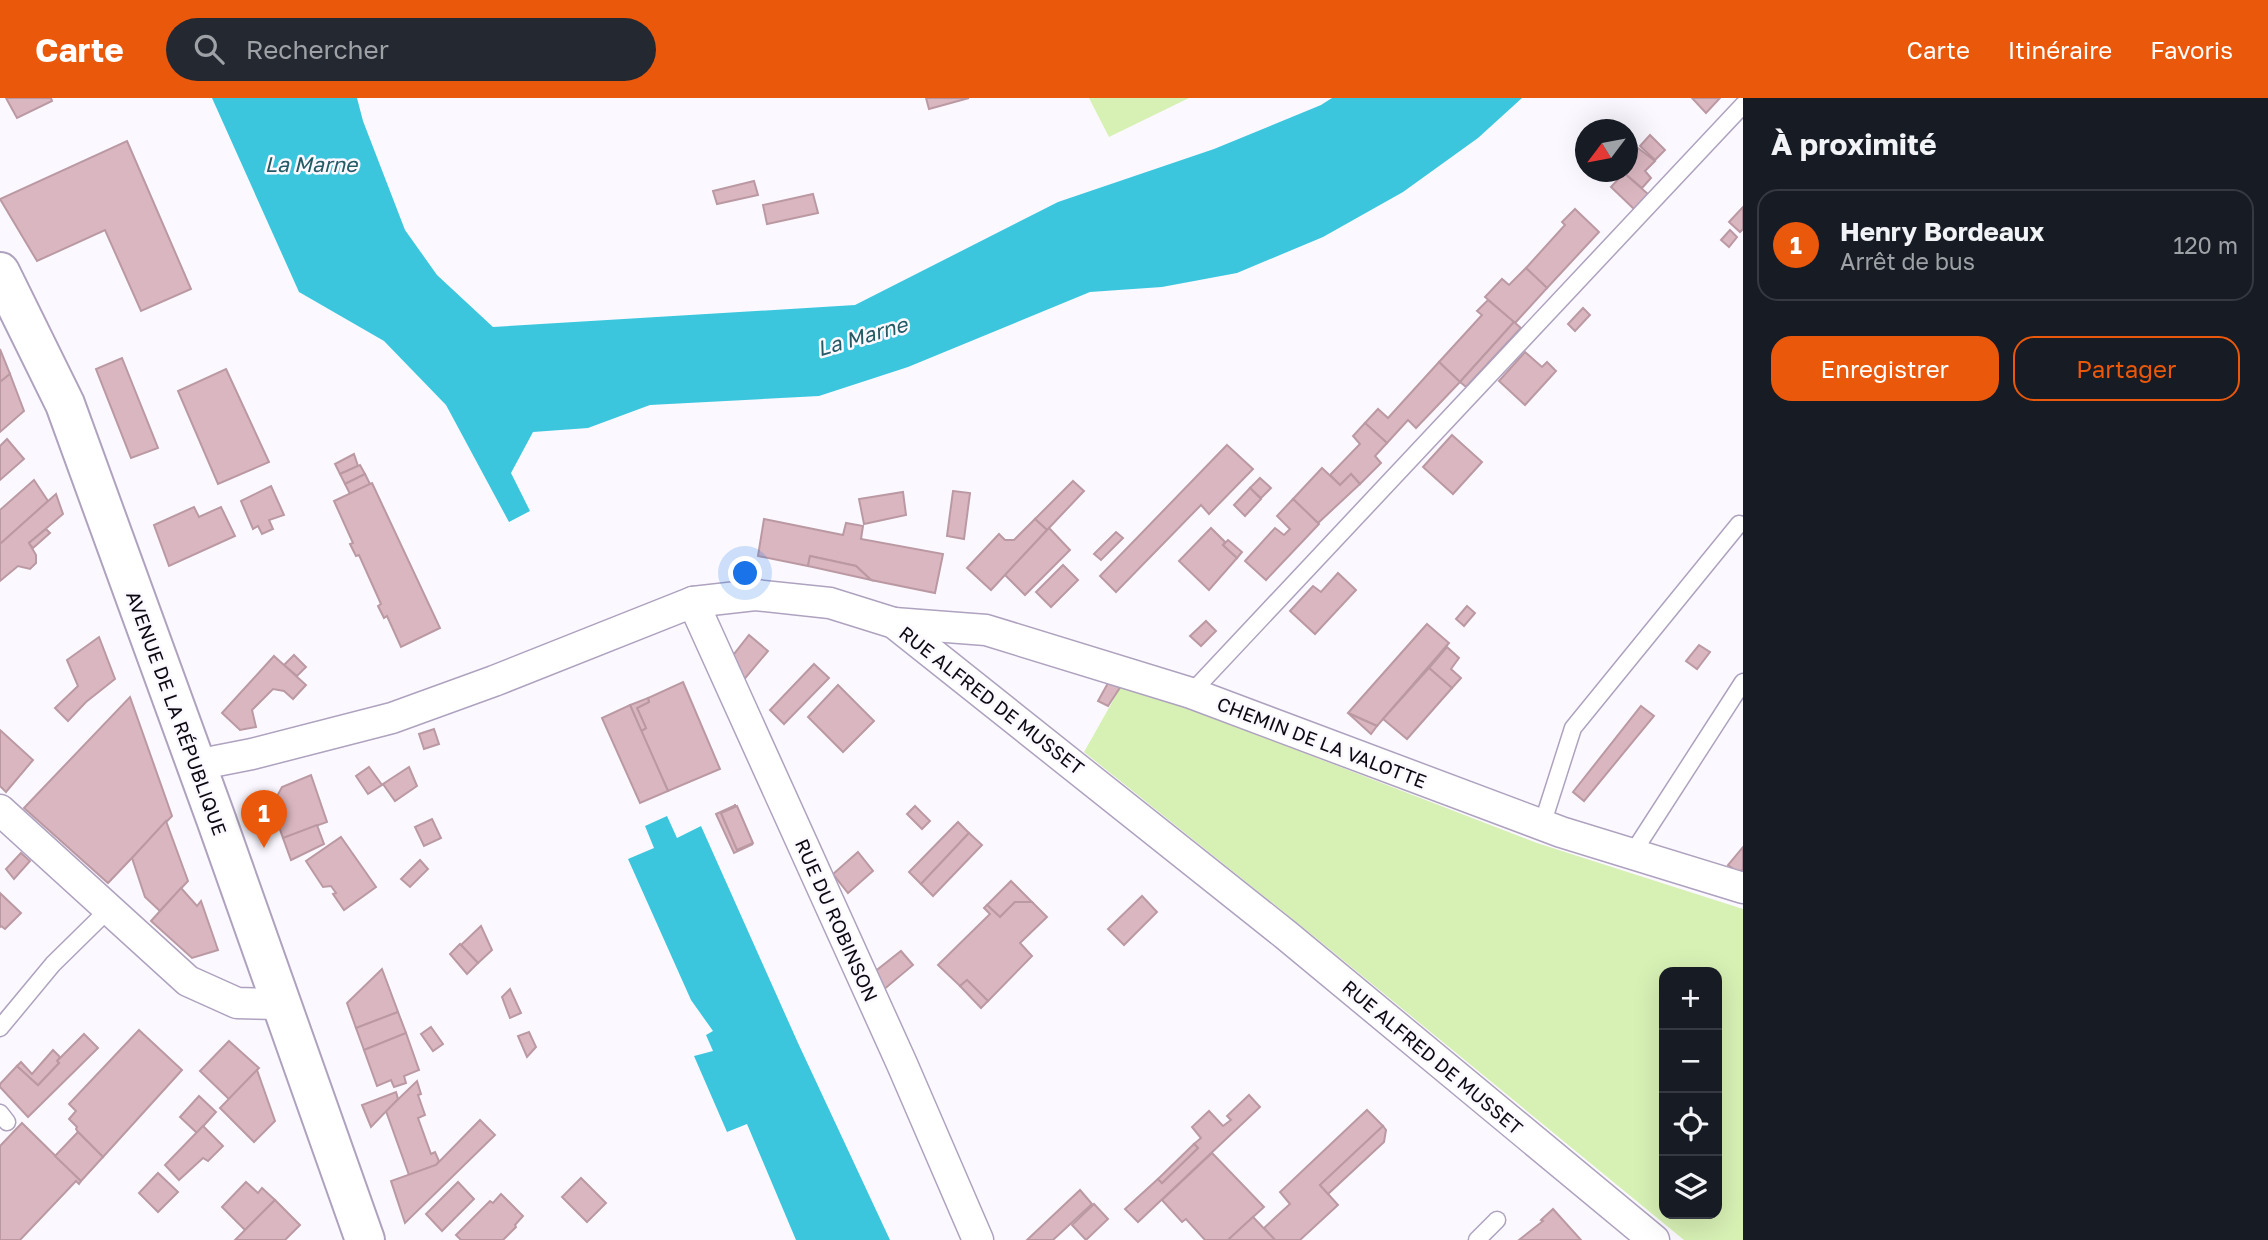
<!DOCTYPE html>
<html lang="fr">
<head>
<meta charset="utf-8">
<style>
	body { margin:0; font-family:"Golos Text",sans-serif; background:#242831; color:#f1f3f6 }
	.controls { position:absolute; right:21px; bottom:21px; display:grid; overflow:hidden; border-radius:14px; box-shadow:0 7px 28px #0002 }
	.controls button { width:63px; height:63px; display:grid; place-items:center; padding:0; border:0; border-bottom:2px solid #363941; background:#171b24; color:#f1f3f6; font:35px sans-serif }
	.compass { position:absolute; left:1575px; top:21px; width:63px; height:63px; border-radius:50%; background:#171b24; box-shadow:0 7px 28px #0002; rotate:238deg }
	.you { position:absolute; left:746px; top:476px; width:24px; height:24px; margin:-18px; border:5px solid #fff; border-radius:50%; background:#1a73e8; box-shadow:0 0 0 10px #1a73e833 }
	.badge { display:grid; place-items:center; width:46px; height:46px; border-radius:50%; background:#ea580c; color:#fff; font-size:23px; font-weight:700 }
	.pin { position:absolute; translate:-50% -58px; filter:drop-shadow(0 2px 4px #0008) }
	.pin::after { content:''; position:absolute; top:37px; width:24px; height:21px; background:inherit; clip-path:polygon(0 0,100% 0,50% 100%) }
	.list { margin:0; padding:0; list-style:none }
	h2 { display:flex; justify-content:space-between; align-items:center; height:91px; margin:0; padding:0 28px; font-size:30px }
	h2 small { font-size:23px; font-weight:400; color:#9ea1a6 }
	.list li { display:grid; grid-template-columns:46px 1fr auto; gap:21px; align-items:center; box-sizing:border-box; height:112px; margin:0 14px 14px; padding:0 14px; border:2px solid #363941; border-radius:21px }
	.list b { display:block; font-size:26px; white-space:nowrap }
	.list p { margin:0; font-size:23px; white-space:nowrap; color:#9ea1a6 }
	.list em { font-size:23px; font-style:normal; color:#9ea1a6 }
	.actions { display:flex; gap:14px; padding:21px 28px }
	.actions a { flex:1; padding:16px 0; border:2px solid #ea580c; border-radius:21px; text-align:center; font-size:24px; color:#ea580c }
	.actions .main { background:#ea580c; color:#fff }
	.icon { flex:none; width:38px; height:38px; fill:none; stroke:currentColor; stroke-width:2; stroke-linecap:round; stroke-linejoin:round }
	.map { position:relative; flex:none; width:1743px; height:1142px; overflow:hidden }
	header { display:flex; align-items:center; gap:42px; box-sizing:border-box; height:98px; padding:0 35px; background:#ea580c; color:#fff }
	header strong { font-size:33px }
	nav { display:flex; gap:38px; margin-inline-start:auto; font-size:24px }
	.search { width:490px; height:63px; background:#242831; display:flex; align-items:center; gap:18px; box-sizing:border-box; padding:0 24px; border-radius:38px; color:#9ea1a6; font-size:26px }
	main { display:flex }
	aside { flex:1; background:#171b24 }
	.map>svg:first-child { display:block }
</style>
</head>
<body>
<header>
<strong>Carte</strong>
<div class="search"><svg class="icon" aria-label="search" viewBox="0 0 24 24"><circle cx="10" cy="10" r="6"/><path d="M15 15l6 6"/></svg>Rechercher</div>
<nav><a>Carte</a><a>Itinéraire</a><a>Favoris</a></nav>
</header>
<main>
<div class="map">
<svg width="1743" height="1142" viewBox="0 0 1743 1142">
	<rect width="100%" height="100%" fill="#fbf9ff"/>
	<g fill="#d7f0b4" fill-rule="evenodd">
		<path d="M 1089,0 L 1189,0 L 1109,39 Z"/>
		<path d="M 1123,585 L 1537,745 L 1743,811 L 1743,1142 L 1684,1142 L 1316,840 L 1084,654 ZM 1664,874 L 1717,874 L 1717,1116 L 1664,1116 Z"/>
	</g>
	<g fill="#3cc6de">
		<path d="M 212,0 L 357,0 L 363,23 L 405,132 L 437,177 L 493,229 L 855,207 L 1058,104 L 1214,51 L 1321,7 L 1332,0 L 1522,0 L 1478,40 L 1403,94 L 1323,139 L 1237,175 L 1162,189 L 1090,194 L 908,269 L 819,298 L 650,307 L 588,330 L 533,334 L 511,375 L 530,413 L 509,424 L 446,307 L 384,243 L 299,194 Z"/>
		<path d="M 667,718 L 677,740 L 701,728 L 798,945 L 890,1142 L 796,1142 L 747,1026 L 727,1034 L 694,958 L 713,953 L 706,937 L 713,933 L 691,902 L 628,761 L 654,750 L 645,728 Z"/>
	</g>
	<g fill="#dab6c0" stroke="#bb99a3" stroke-width="2">
		<path d="M 6,0 L 51,0 L 52,3 L 17,20 Z"/>
		<path d="M 926,0 L 969,0 L 929,11 Z"/>
		<path d="M 1692,0 L 1720,0 L 1706,15 Z"/>
		<path d="M 1650,37 L 1665,52 L 1655,62 L 1640,48 Z"/>
		<path d="M 127,43 L 191,191 L 141,213 L 105,132 L 37,163 L 0,101 Z"/>
		<path d="M 1638,50 L 1655,63 L 1645,73 L 1651,80 L 1642,90 L 1623,74 L 1628,74 L 1628,61 Z"/>
		<path d="M 1624,75 L 1648,96 L 1634,111 L 1611,89 Z"/>
		<path d="M 754,83 L 758,97 L 717,106 L 713,93 Z"/>
		<path d="M 813,96 L 818,115 L 767,126 L 763,107 Z"/>
		<path d="M 1743,109 L 1743,131 L 1740,134 L 1729,124 Z"/>
		<path d="M 1575,111 L 1599,134 L 1547,190 L 1526,170 L 1565,127 L 1562,124 Z"/>
		<path d="M 1730,132 L 1737,139 L 1729,149 L 1721,142 Z"/>
		<path d="M 1526,170 L 1547,190 L 1515,225 L 1485,199 L 1502,181 L 1509,187 Z"/>
		<path d="M 1488,202 L 1514,224 L 1460,284 L 1439,264 L 1482,217 L 1477,213 Z"/>
		<path d="M 1583,210 L 1590,217 L 1575,233 L 1568,226 Z"/>
		<path d="M 1514,224 L 1521,230 L 1466,289 L 1460,284 Z"/>
		<path d="M 0,251 L 10,276 L 0,284 Z"/>
		<path d="M 1525,254 L 1542,269 L 1547,264 L 1556,273 L 1525,307 L 1499,283 Z"/>
		<path d="M 122,260 L 158,350 L 131,360 L 96,271 Z"/>
		<path d="M 1439,264 L 1460,284 L 1416,330 L 1408,322 L 1387,345 L 1365,325 L 1378,311 L 1388,320 Z"/>
		<path d="M 226,271 L 269,364 L 218,386 L 178,293 Z"/>
		<path d="M 10,276 L 24,313 L 0,334 L 0,284 Z"/>
		<path d="M 1365,325 L 1387,345 L 1375,358 L 1381,365 L 1360,386 L 1351,376 L 1340,387 L 1330,377 L 1360,346 L 1353,338 Z"/>
		<path d="M 1452,337 L 1482,364 L 1453,396 L 1423,369 Z"/>
		<path d="M 7,341 L 24,361 L 0,382 L 0,348 Z"/>
		<path d="M 1227,347 L 1253,371 L 1209,416 L 1201,407 L 1116,494 L 1100,478 Z"/>
		<path d="M 354,356 L 358,368 L 340,376 L 335,366 Z"/>
		<path d="M 360,367 L 365,376 L 345,386 L 340,376 Z"/>
		<path d="M 1322,370 L 1340,387 L 1351,376 L 1360,386 L 1318,425 L 1293,401 Z"/>
		<path d="M 365,376 L 370,386 L 350,396 L 345,386 Z"/>
		<path d="M 1260,380 L 1271,390 L 1261,400 L 1250,390 Z"/>
		<path d="M 34,382 L 48,403 L 0,446 L 0,412 Z"/>
		<path d="M 1073,383 L 1084,393 L 1047,432 L 1035,421 Z"/>
		<path d="M 372,385 L 440,530 L 401,549 L 387,518 L 384,520 L 378,508 L 381,506 L 359,457 L 356,458 L 350,446 L 353,445 L 334,403 Z"/>
		<path d="M 271,388 L 284,417 L 269,422 L 273,431 L 262,436 L 258,428 L 253,431 L 241,403 Z"/>
		<path d="M 1250,390 L 1261,401 L 1245,418 L 1234,407 Z"/>
		<path d="M 953,393 L 970,395 L 964,441 L 947,438 Z"/>
		<path d="M 903,394 L 906,417 L 864,426 L 859,401 Z"/>
		<path d="M 56,396 L 63,416 L 29,445 L 36,457 L 36,465 L 30,471 L 18,468 L 0,483 L 0,446 Z"/>
		<path d="M 1293,401 L 1319,426 L 1266,482 L 1245,463 L 1275,430 L 1284,437 L 1290,431 L 1277,418 Z"/>
		<path d="M 194,409 L 199,419 L 221,409 L 235,438 L 169,468 L 154,427 Z"/>
		<path d="M 764,421 L 843,437 L 846,425 L 863,428 L 861,441 L 943,456 L 935,495 L 871,482 L 856,468 L 810,458 L 808,468 L 758,458 Z"/>
		<path d="M 1035,421 L 1047,432 L 991,492 L 967,470 L 999,436 L 1005,442 L 1014,442 Z"/>
		<path d="M 1049,430 L 1070,452 L 1025,497 L 1005,477 Z"/>
		<path d="M 1211,430 L 1225,444 L 1223,447 L 1237,460 L 1209,492 L 1179,463 Z"/>
		<path d="M 46,431 L 50,435 L 33,450 L 29,445 Z"/>
		<path d="M 1116,434 L 1123,440 L 1101,462 L 1094,456 Z"/>
		<path d="M 1228,442 L 1242,454 L 1237,460 L 1223,447 Z"/>
		<path d="M 810,458 L 856,468 L 871,482 L 808,468 Z"/>
		<path d="M 1063,467 L 1078,482 L 1051,509 L 1036,494 Z"/>
		<path d="M 1338,475 L 1356,492 L 1315,536 L 1290,513 L 1313,488 L 1321,494 Z"/>
		<path d="M 1467,508 L 1475,515 L 1464,528 L 1456,521 Z"/>
		<path d="M 1206,523 L 1216,533 L 1201,548 L 1190,538 Z"/>
		<path d="M 1427,526 L 1449,545 L 1377,628 L 1348,615 Z"/>
		<path d="M 749,537 L 768,553 L 742,584 L 731,560 Z"/>
		<path d="M 99,539 L 115,581 L 86,604 L 68,623 L 55,610 L 78,588 L 67,562 Z"/>
		<path d="M 1699,547 L 1710,554 L 1697,571 L 1686,563 Z"/>
		<path d="M 1447,549 L 1459,560 L 1451,571 L 1461,580 L 1452,590 L 1429,570 Z"/>
		<path d="M 294,557 L 306,569 L 297,578 L 284,567 Z"/>
		<path d="M 274,558 L 306,587 L 293,601 L 284,593 L 273,591 L 252,612 L 256,629 L 240,632 L 222,615 Z"/>
		<path d="M 814,566 L 829,580 L 784,626 L 770,612 Z"/>
		<path d="M 1429,570 L 1452,590 L 1407,641 L 1383,621 Z"/>
		<path d="M 683,584 L 720,671 L 668,693 L 641,633 L 646,630 L 637,610 L 649,604 L 648,600 Z"/>
		<path d="M 1108,585 L 1123,585 L 1108,608 L 1098,603 Z"/>
		<path d="M 838,587 L 874,623 L 843,654 L 808,619 Z"/>
		<path d="M 130,599 L 172,718 L 108,785 L 24,710 Z"/>
		<path d="M 648,600 L 649,604 L 637,610 L 646,630 L 641,633 L 630,607 Z"/>
		<path d="M 630,607 L 668,693 L 640,705 L 602,620 Z"/>
		<path d="M 1641,608 L 1654,618 L 1584,703 L 1573,694 Z"/>
		<path d="M 1348,615 L 1377,628 L 1371,636 Z"/>
		<path d="M 434,631 L 439,646 L 424,651 L 419,636 Z"/>
		<path d="M 0,632 L 33,662 L 6,694 L 0,688 Z"/>
		<path d="M 369,669 L 382,687 L 368,696 L 356,678 Z"/>
		<path d="M 409,669 L 417,688 L 395,703 L 383,686 Z"/>
		<path d="M 311,677 L 327,724 L 283,740 L 274,715 L 280,713 L 276,700 L 282,689 Z"/>
		<path d="M 736,707 L 721,715 L 737,752 L 753,746 L 734,755 L 716,716 Z"/>
		<path d="M 737,708 L 753,745 L 737,752 L 721,715 Z"/>
		<path d="M 915,708 L 930,723 L 922,731 L 907,716 Z"/>
		<path d="M 432,721 L 441,740 L 424,748 L 415,729 Z"/>
		<path d="M 166,723 L 188,783 L 160,813 L 145,799 L 132,760 Z"/>
		<path d="M 958,724 L 969,735 L 921,786 L 909,774 Z"/>
		<path d="M 317,727 L 324,746 L 291,762 L 283,740 Z"/>
		<path d="M 969,735 L 982,747 L 933,798 L 921,786 Z"/>
		<path d="M 341,739 L 376,789 L 344,812 L 333,796 L 336,795 L 331,788 L 323,789 L 306,763 Z"/>
		<path d="M 1743,749 L 1743,771 L 1739,775 L 1728,767 Z"/>
		<path d="M 858,754 L 873,773 L 848,795 L 833,776 Z"/>
		<path d="M 21,755 L 30,763 L 14,781 L 6,771 Z"/>
		<path d="M 420,762 L 428,771 L 410,789 L 401,781 Z"/>
		<path d="M 1011,783 L 1032,804 L 1015,804 L 1000,819 L 987,807 Z"/>
		<path d="M 181,790 L 197,808 L 201,803 L 218,852 L 192,860 L 151,823 Z"/>
		<path d="M 0,795 L 21,815 L 5,831 L 1,828 L 0,829 Z"/>
		<path d="M 1142,798 L 1157,814 L 1124,847 L 1108,831 Z"/>
		<path d="M 1015,804 L 1032,804 L 1047,819 L 1020,845 L 1032,858 L 988,903 L 967,882 L 960,888 L 938,867 L 990,816 L 984,810 L 987,807 L 1000,819 Z"/>
		<path d="M 481,828 L 492,852 L 478,865 L 461,847 Z"/>
		<path d="M 460,846 L 478,865 L 467,876 L 450,856 Z"/>
		<path d="M 901,853 L 913,867 L 882,893 L 873,875 Z"/>
		<path d="M 382,871 L 398,914 L 356,930 L 347,905 Z"/>
		<path d="M 967,882 L 988,903 L 981,910 L 960,888 Z"/>
		<path d="M 510,891 L 521,915 L 510,920 L 502,899 Z"/>
		<path d="M 398,914 L 406,935 L 364,952 L 356,930 Z"/>
		<path d="M 431,929 L 443,946 L 433,953 L 421,936 Z"/>
		<path d="M 139,932 L 182,972 L 103,1059 L 78,1034 L 76,1031 L 77,1029 L 69,1021 L 76,1013 L 69,1006 Z"/>
		<path d="M 529,934 L 536,949 L 527,959 L 518,938 Z"/>
		<path d="M 406,935 L 419,972 L 404,978 L 406,985 L 394,989 L 391,982 L 377,988 L 364,952 Z"/>
		<path d="M 84,936 L 98,950 L 28,1019 L 0,989 L 0,986 L 17,968 L 38,987 L 59,965 L 57,963 Z"/>
		<path d="M 229,943 L 259,970 L 229,1001 L 200,973 Z"/>
		<path d="M 53,952 L 60,959 L 57,963 L 59,965 L 38,987 L 17,968 L 21,964 L 32,976 Z"/>
		<path d="M 257,972 L 275,1023 L 254,1044 L 220,1010 Z"/>
		<path d="M 417,983 L 421,996 L 418,997 L 425,1017 L 418,1020 L 431,1056 L 435,1054 L 439,1063 L 436,1067 L 409,1077 L 386,1013 Z"/>
		<path d="M 396,994 L 398,1001 L 371,1029 L 362,1007 Z"/>
		<path d="M 1249,997 L 1260,1009 L 1138,1124 L 1125,1111 L 1158,1081 L 1162,1085 L 1198,1050 L 1194,1046 L 1201,1040 L 1192,1029 L 1209,1013 L 1223,1028 L 1231,1022 L 1227,1018 Z"/>
		<path d="M 199,998 L 216,1014 L 197,1035 L 180,1019 Z"/>
		<path d="M 1367,1012 L 1383,1028 L 1320,1087 L 1338,1107 L 1300,1142 L 1275,1142 L 1264,1130 L 1290,1106 L 1280,1094 Z"/>
		<path d="M 480,1022 L 495,1037 L 405,1125 L 391,1083 L 436,1067 Z"/>
		<path d="M 22,1025 L 81,1083 L 79,1086 L 76,1083 L 20,1142 L 0,1142 L 0,1048 Z"/>
		<path d="M 203,1028 L 223,1048 L 208,1063 L 203,1060 L 179,1082 L 165,1067 Z"/>
		<path d="M 1383,1028 L 1386,1032 L 1384,1044 L 1328,1096 L 1320,1087 Z"/>
		<path d="M 78,1034 L 103,1059 L 81,1083 L 55,1058 Z"/>
		<path d="M 1194,1046 L 1198,1050 L 1162,1085 L 1158,1081 Z"/>
		<path d="M 1212,1055 L 1264,1109 L 1228,1142 L 1205,1142 L 1186,1121 L 1182,1124 L 1162,1102 Z"/>
		<path d="M 158,1075 L 178,1094 L 158,1114 L 139,1095 Z"/>
		<path d="M 581,1080 L 606,1105 L 587,1124 L 562,1099 Z"/>
		<path d="M 246,1084 L 258,1095 L 262,1090 L 275,1102 L 245,1132 L 222,1109 Z"/>
		<path d="M 458,1084 L 474,1101 L 442,1133 L 426,1116 Z"/>
		<path d="M 1080,1092 L 1092,1106 L 1053,1142 L 1027,1142 Z"/>
		<path d="M 501,1096 L 523,1118 L 515,1127 L 516,1129 L 503,1142 L 461,1142 L 456,1137 L 490,1103 L 493,1105 Z"/>
		<path d="M 275,1102 L 300,1127 L 285,1142 L 235,1142 Z"/>
		<path d="M 1094,1106 L 1108,1121 L 1086,1142 L 1072,1127 Z"/>
		<path d="M 1553,1111 L 1581,1142 L 1519,1142 L 1543,1123 L 1541,1122 Z"/>
		<path d="M 1253,1119 L 1275,1142 L 1228,1142 Z"/>
	</g>
	<g fill="none" stroke-linecap="round" stroke-linejoin="round">
		<g stroke="#aea2bf" stroke-width="19">
			<g id="service">
				<path d="M 1191,595 L 1743,7"/>
				<path d="M 1542,727 L 1573,630 L 1739,426"/>
				<path d="M 1632,756 L 1743,584"/>
				<path d="M 0,930 L 53,866 L 110,810"/>
				<path d="M 0,1015 L 7,1024"/>
				<path d="M 1477,1142 L 1497,1122"/>
			</g>
		</g>
		<g stroke="#aea2bf" stroke-width="33">
			<g id="minor">
				<path d="M 693,504 L 902,966 L 978,1142"/>
				<path d="M 894,525 L 986,532 L 1191,595 L 1561,734 L 1743,790"/>
				<path d="M 196,667 L 252,656 L 392,620 L 494,583 L 693,504 L 755,497 L 830,505 L 894,525 L 1286,837 L 1654,1142"/>
				<path d="M 0,712 L 188,883 L 237,905 L 281,906"/>
			</g>
		</g>
		<g stroke="#aea2bf" stroke-width="42">
			<path id="secondary" d="M 0,174 L 65,306 L 216,721 L 365,1142"/>
		</g>
		<use href="#service" stroke="#fff" stroke-width="16"/>
		<use href="#minor" stroke="#fff" stroke-width="30"/>
		<use href="#secondary" stroke="#fff" stroke-width="38"/>
	</g>
	<g text-anchor="middle" dominant-baseline="central" stroke-width="5" stroke-linejoin="round" paint-order="stroke">
		<g font-size="19" fill="#0e0a14" stroke="#fbf9ff">
			<text transform="translate(992 602) rotate(38)">RUE ALFRED DE MUSSET</text>
			<text transform="translate(177 615) rotate(70)">AVENUE DE LA RÉPUBLIQUE</text>
			<text transform="translate(1322 644) rotate(21)">CHEMIN DE LA VALOTTE</text>
			<text transform="translate(837 822) rotate(66)">RUE DU ROBINSON</text>
			<text transform="translate(1433 959) rotate(40)">RUE ALFRED DE MUSSET</text>
		</g>
		<g font-size="21" font-style="italic" fill="#235a65" stroke="#fbf9ff">
			<text x="311" y="66">La Marne</text>
			<text transform="translate(862 238) rotate(-16)">La Marne</text>
		</g>
	</g>
</svg>
<div class="controls">
<button>+</button>
<button>−</button>
<button><svg class="icon" aria-label="locate" viewBox="0 0 24 24"><circle cx="12" cy="12" r="6"/><path d="M12 2v4M12 18v4M2 12h4M18 12h4"/></svg></button>
<button><svg class="icon" aria-label="layers" viewBox="0 0 24 24"><path d="M12 4l9 5-9 5-9-5zM3 14l9 5 9-5"/></svg></button>
</div>
<svg class="compass" viewBox="-18 -18 36 36"><path d="M0-13l5 13h-10z" fill="#e53935"/><path d="M0 13l5-13h-10z" fill="#9ea1a6"/></svg>
<div class="you"></div>
<div class="pin badge" style="left:264px;top:750px">1</div>
</div>
<aside>
<h2>À proximité<small></small></h2>
<ul class="list">
<li><span class="badge">1</span><div><b>Henry Bordeaux</b><p>Arrêt de bus</p></div><em>120 m</em></li>
</ul>
<div class="actions"><a class="main">Enregistrer</a><a>Partager</a></div>
</aside>
</main>
</body>
</html>
